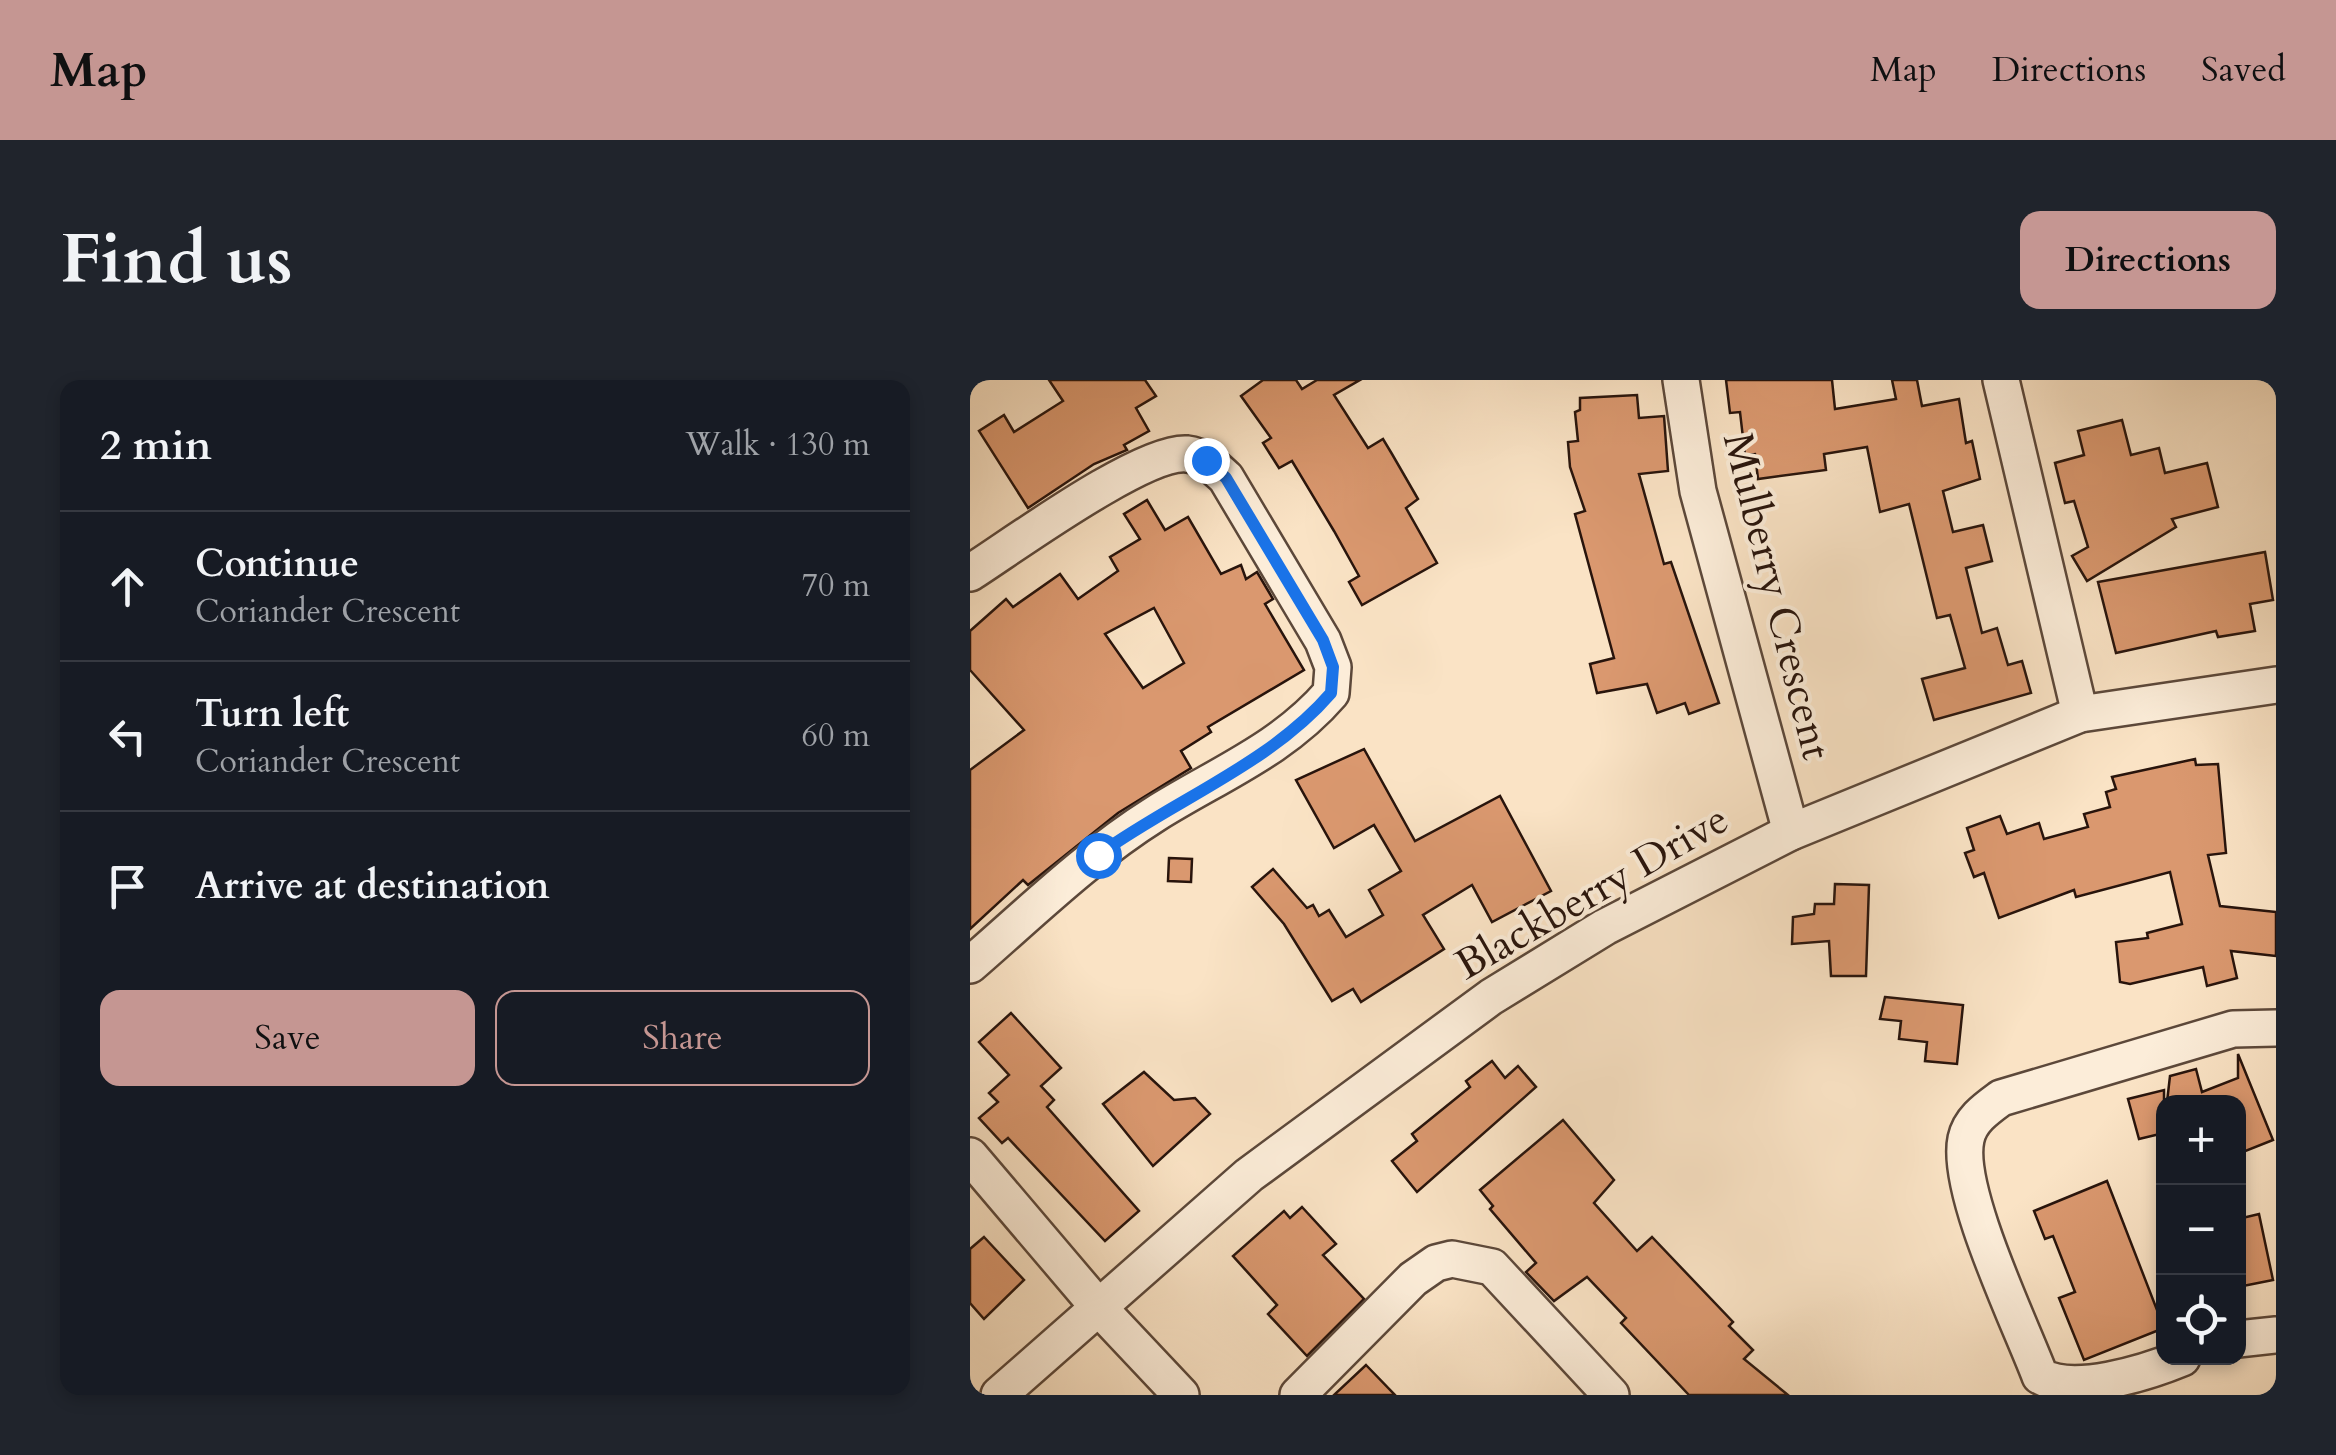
<!DOCTYPE html>
<html lang="en">
<head>
<meta charset="utf-8">
<style>
	body { margin:0; font-family:Cardo,serif; background:#20242c; color:#f1f3f6 }
	.controls { position:absolute; right:30px; bottom:30px; display:grid; overflow:hidden; border-radius:20px; box-shadow:0 5px 15px #0003 }
	.controls button { width:90px; height:90px; display:grid; place-items:center; padding:0; border:0; border-bottom:2px solid #363941; background:#171b24; color:#f1f3f6; font:50px sans-serif }
	.stop { position:absolute; width:30px; height:30px; margin:-22px; border:8px solid #1a73e8; border-radius:50%; background:#fff }
	.stop.end { background:#1a73e8; border-color:#fff; box-shadow:0 2px 10px #0008 }
	.list { margin:0; padding:0; list-style:none }
	h2 { display:flex; justify-content:space-between; align-items:center; height:130px; margin:0; padding:0 40px; font-size:42px }
	h2 small { font-size:32px; font-weight:400; color:#9ea1a6 }
	.list li { display:grid; grid-template-columns:65px 1fr auto; gap:30px; align-items:center; box-sizing:border-box; height:150px; padding:0 40px; border-top:2px solid #363941 }
	.list b { display:block; font-size:38px; white-space:nowrap }
	.list p { margin:0; font-size:32px; white-space:nowrap; color:#9ea1a6 }
	.list em { font-size:32px; font-style:normal; color:#9ea1a6 }
	.actions { display:flex; gap:20px; padding:30px 40px }
	.actions a { flex:1; padding:22px 0; border:2px solid #c59692; border-radius:20px; text-align:center; font-size:35px; color:#c59692 }
	.actions .main { background:#c59692; color:#111 }
	.icon { flex:none; width:55px; height:55px; fill:none; stroke:currentColor; stroke-width:2; stroke-linecap:round; stroke-linejoin:round }
	.map { position:relative; flex:none; width:1306px; height:1015px; overflow:hidden; border-radius:20px }
	header { display:flex; align-items:center; gap:60px; box-sizing:border-box; height:140px; padding:0 50px; background:#c59692; color:#111 }
	header strong { font-size:48px }
	nav { display:flex; gap:55px; margin-inline-start:auto; font-size:35px }
	.intro { display:flex; align-items:center; justify-content:space-between; box-sizing:border-box; height:240px; padding:0 60px }
	h1 { margin:0; font-size:70px }
	.button { padding:25px 45px; border-radius:20px; background:#c59692; color:#111; font-size:35px; font-weight:700 }
	main { display:flex; gap:60px; padding:0 60px }
	aside { flex:1; background:#171b24; border-radius:20px; box-shadow:0 5px 15px #0003 }
	.map>svg:first-child { display:block }
</style>
</head>
<body>
<header>
<strong>Map</strong>
<nav><a>Map</a><a>Directions</a><a>Saved</a></nav>
</header>
<div class="intro"><h1>Find us</h1><a class="button">Directions</a></div>
<main>
<aside>
<h2>2 min<small>Walk · 130 m</small></h2>
<ul class="list">
<li><svg class="icon" aria-label="ahead" viewBox="0 0 24 24"><path d="M12 20V5M6 11l6-6 6 6"/></svg><div><b>Continue</b><p>Coriander Crescent</p></div><em>70 m</em></li>
<li><svg class="icon" aria-label="left" viewBox="0 0 24 24"><path d="M17 20v-9H6M10 6l-5 5 5 5"/></svg><div><b>Turn left</b><p>Coriander Crescent</p></div><em>60 m</em></li>
<li><svg class="icon" aria-label="arrive" viewBox="0 0 24 24"><path d="M6 21V4h12l-3 4 3 4H6"/></svg><div><b>Arrive at destination</b></div></li>
</ul>
<div class="actions"><a class="main">Save</a><a>Share</a></div>
</aside>
<div class="map">
<svg width="1306" height="1015" viewBox="0 0 1306 1015">
	<rect width="100%" height="100%" fill="#fae3c5"/>
	<filter id="stains"><feTurbulence type="fractalNoise" baseFrequency=".002" numOctaves="4"/><feColorMatrix values="0 0 0 0 .2 0 0 0 0 .09 0 0 0 0 .02 0 0 0 .5 -.17"/></filter>
	<radialGradient id="worn" r=".72"><stop offset=".6" stop-color="#630" stop-opacity="0"/><stop offset="1" stop-color="#630" stop-opacity=".3"/></radialGradient>
	<g fill="#da986f" stroke="#28140c" stroke-width="2.5" fill-rule="evenodd">
		<path d="M 79,0 L 175,0 L 186,16 L 166,28 L 179,51 L 154,65 L 157,70 L 124,84 L 58,128 L 9,51 L 34,35 L 44,52 L 93,21 Z"/>
		<path d="M 293,0 L 326,0 L 332,9 L 347,0 L 390,0 L 364,15 L 398,68 L 413,59 L 422,74 L 448,119 L 436,128 L 467,183 L 392,225 L 379,202 L 389,196 L 364,151 L 322,81 L 309,88 L 293,63 L 301,58 L 271,16 Z"/>
		<path d="M 756,0 L 862,0 L 865,29 L 926,19 L 922,0 L 947,0 L 952,26 L 989,19 L 996,63 L 1002,61 L 1010,99 L 973,111 L 983,152 L 1013,145 L 1022,181 L 996,188 L 1012,253 L 1027,248 L 1038,285 L 1052,281 L 1061,313 L 964,340 L 952,299 L 995,288 L 980,235 L 967,238 L 939,124 L 910,132 L 897,67 L 854,74 L 856,90 L 788,99 L 785,74 L 775,75 L 770,32 L 760,33 Z"/>
		<path d="M 667,15 L 669,38 L 694,36 L 698,91 L 669,94 L 694,184 L 701,182 L 749,323 L 719,334 L 715,323 L 687,333 L 677,304 L 627,313 L 620,284 L 644,278 L 605,134 L 615,131 L 600,87 L 598,62 L 608,61 L 605,32 L 610,30 L 610,18 Z"/>
		<path d="M 1152,40 L 1161,75 L 1189,68 L 1195,93 L 1237,83 L 1248,127 L 1202,139 L 1206,147 L 1117,201 L 1102,176 L 1118,167 L 1104,121 L 1095,123 L 1085,83 L 1114,75 L 1108,51 Z"/>
		<path d="M 177,120 L 195,150 L 218,137 L 251,194 L 271,185 L 276,199 L 287,192 L 303,219 L 295,224 L 334,290 L 238,347 L 241,352 L 211,371 L 221,388 L 148,433 L 58,505 L 53,500 L 0,549 L 0,390 L 54,350 L 0,290 L 0,251 L 36,219 L 43,227 L 90,194 L 108,219 L 148,191 L 140,177 L 170,159 L 154,134 ZM 184,228 L 214,283 L 173,308 L 135,254 Z"/>
		<path d="M 1295,172 L 1303,220 L 1280,224 L 1285,251 L 1248,257 L 1246,251 L 1146,273 L 1128,202 Z"/>
		<path d="M 394,369 L 445,461 L 530,416 L 581,511 L 522,542 L 502,505 L 453,535 L 474,569 L 391,622 L 383,609 L 362,621 L 314,544 L 282,507 L 303,489 L 337,528 L 343,525 L 349,536 L 359,530 L 376,557 L 413,535 L 399,510 L 431,491 L 404,445 L 364,468 L 326,400 Z"/>
		<path d="M 1225,379 L 1226,385 L 1248,384 L 1256,473 L 1238,475 L 1250,526 L 1306,532 L 1306,576 L 1261,571 L 1267,598 L 1237,606 L 1233,587 L 1160,604 L 1150,602 L 1146,562 L 1178,558 L 1177,553 L 1212,544 L 1200,492 L 1106,517 L 1104,510 L 1029,538 L 1014,493 L 1004,497 L 995,473 L 1004,470 L 997,448 L 1030,436 L 1037,454 L 1069,443 L 1074,459 L 1118,447 L 1114,434 L 1140,427 L 1136,412 L 1146,409 L 1142,397 Z"/>
		<path d="M 199,478 L 222,479 L 221,502 L 198,501 Z"/>
		<path d="M 865,504 L 899,505 L 896,596 L 861,596 L 859,561 L 822,564 L 823,537 L 844,534 L 845,524 L 864,524 Z"/>
		<path d="M 915,617 L 993,625 L 987,684 L 955,681 L 957,662 L 929,659 L 931,641 L 910,639 Z"/>
		<path d="M 41,633 L 91,688 L 71,706 L 84,720 L 77,727 L 169,831 L 135,861 L 38,758 L 32,763 L 9,738 L 28,722 L 19,713 L 39,695 L 9,662 Z"/>
		<path d="M 1268,674 L 1303,760 L 1268,774 L 1268,722 L 1197,722 L 1200,696 L 1226,689 L 1232,712 L 1268,698 Z"/>
		<path d="M 522,681 L 535,698 L 548,686 L 566,707 L 447,812 L 422,781 L 447,761 L 442,754 L 500,707 L 496,701 Z"/>
		<path d="M 174,692 L 204,720 L 225,718 L 240,734 L 183,786 L 133,724 Z"/>
		<path d="M 1194,710 L 1194,753 L 1169,759 L 1158,719 Z"/>
		<path d="M 593,740 L 644,800 L 624,823 L 667,871 L 682,857 L 763,942 L 759,946 L 783,970 L 774,979 L 818,1015 L 719,1015 L 651,943 L 656,938 L 617,897 L 584,921 L 556,892 L 566,883 L 520,829 L 523,826 L 510,810 Z"/>
		<path d="M 1137,801 L 1194,948 L 1114,980 L 1089,918 L 1105,912 L 1083,856 L 1075,859 L 1064,831 Z"/>
		<path d="M 332,827 L 366,864 L 353,875 L 394,919 L 337,976 L 298,934 L 307,925 L 263,876 L 314,831 L 320,838 Z"/>
		<path d="M 1289,834 L 1303,900 L 1268,907 L 1268,839 Z"/>
		<path d="M 14,857 L 54,900 L 14,939 L 0,923 L 0,869 Z"/>
		<path d="M 396,985 L 425,1015 L 364,1015 Z"/>
	</g>
	<g fill="none" stroke-linecap="round" stroke-linejoin="round">
		<g stroke="#5c483a" stroke-width="40">
			<g id="street">
				<path d="M 711,0 L 728,111 L 821,452"/>
				<path d="M 1031,0 L 1110,334"/>
				<path d="M 0,193 C 41,167 173,70 217,74 C 234,76 244,87 256,98 L 353,261 L 363,287 L 361,313 C 312,370 247,395 185,434 C 118,476 60,533 0,585"/>
				<path d="M 0,776 L 130,929 L 211,1015"/>
				<path d="M 1268,959 L 1306,955"/>
				<path d="M 1212,978 C 1173,994 1103,1015 1070,996 C 1050,943 985,810 996,759 C 1000,740 1016,729 1031,718 L 1263,649 L 1306,648"/>
				<path d="M 29,1015 L 279,795 L 521,617 L 635,547 L 821,452 L 1110,334 L 1306,305"/>
				<path d="M 328,1015 L 443,899 L 466,883 L 482,879 L 522,887 L 641,1015"/>
			</g>
		</g>
		<use href="#street" stroke="#fcedd9" stroke-width="35"/>
	</g>
	<g fill="none" stroke-linecap="round" stroke-linejoin="round">
		<path stroke="#1a73e8" stroke-width="12" d="M 128,475 C 204,420 300,384 361,313 L 363,287 L 353,260 L 256,98 L 236,80"/>
	</g>
	<g text-anchor="middle" dominant-baseline="central" stroke-width="8" stroke-linejoin="round" paint-order="stroke">
		<g font-size="42" fill="#28140c" stroke="#fcedd9">
			<text transform="translate(807 216) rotate(76)">Mulberry Crescent</text>
			<text transform="translate(622 512) rotate(-30)">Blackberry Drive</text>
		</g>
	</g>
	<rect width="100%" height="100%" filter="url(#stains)"/>
	<rect width="100%" height="100%" fill="url(#worn)"/>
</svg>
<div class="controls">
<button>+</button>
<button>−</button>
<button><svg class="icon" aria-label="locate" viewBox="0 0 24 24"><circle cx="12" cy="12" r="6"/><path d="M12 2v4M12 18v4M2 12h4M18 12h4"/></svg></button>
</div>
<div class="stop" style="left:128px;top:475px"></div>
<div class="stop end" style="left:236px;top:80px"></div>
</div>
</main>
</body>
</html>
